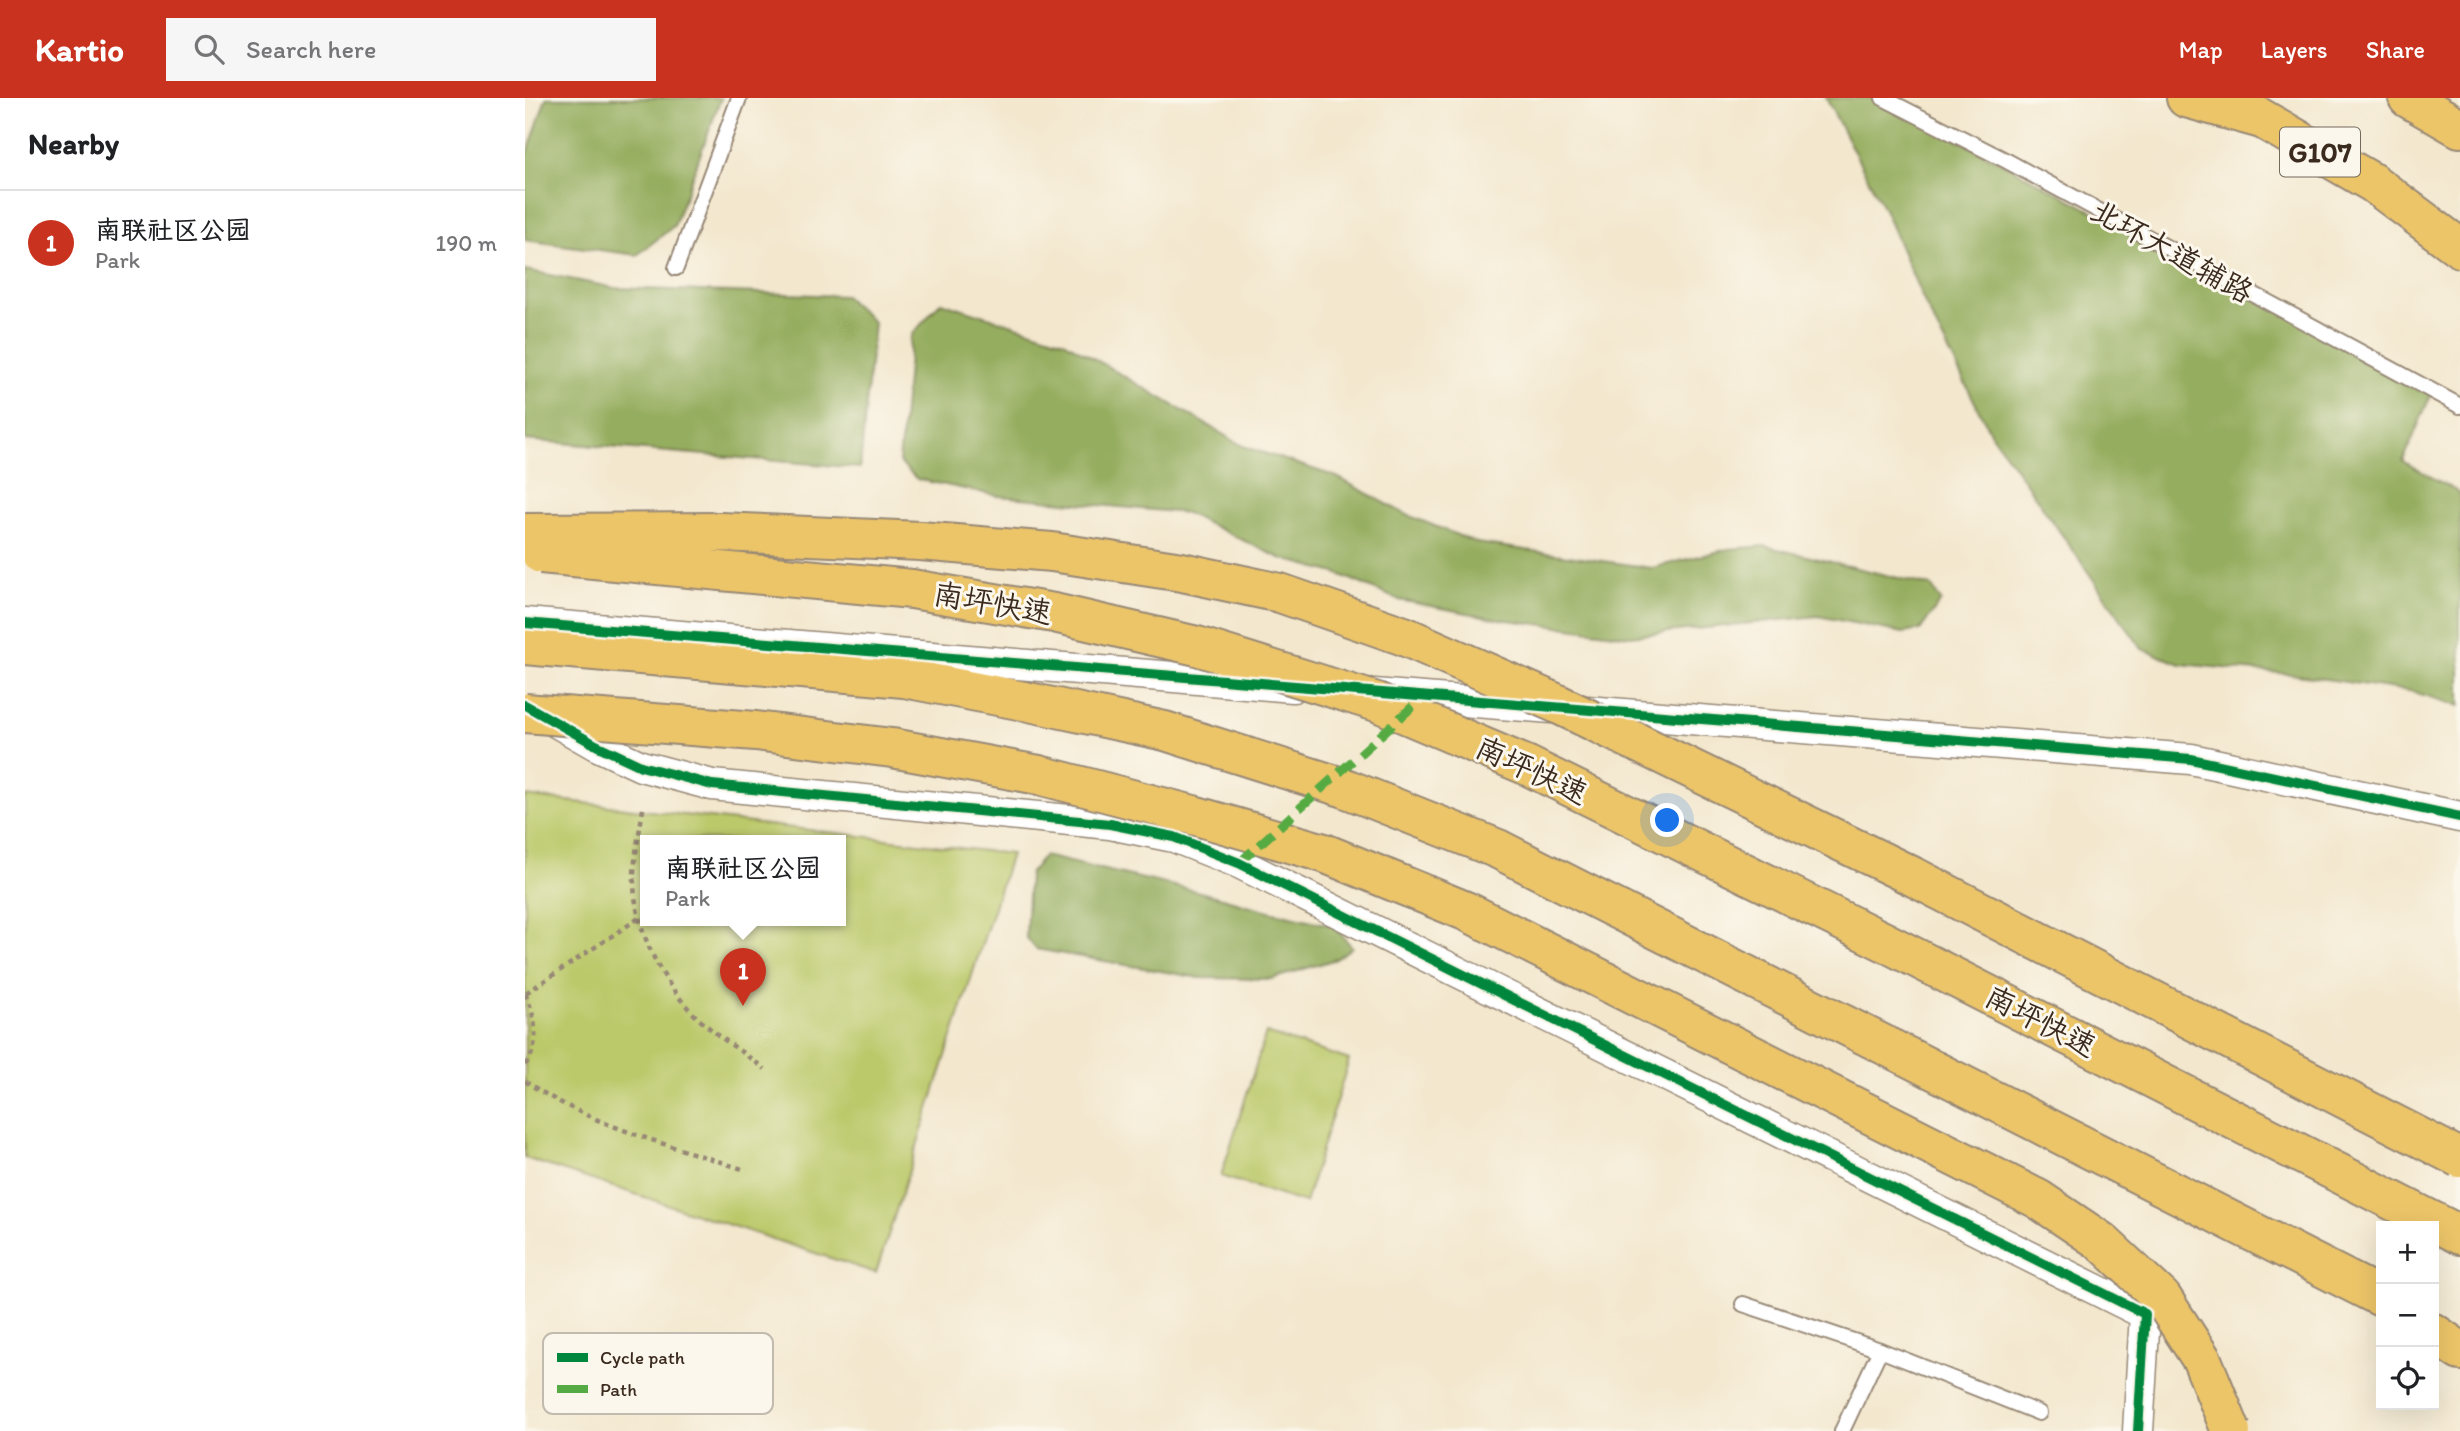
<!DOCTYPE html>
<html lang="en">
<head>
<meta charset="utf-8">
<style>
	body { margin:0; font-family:Itim,"LXGW WenKai TC",sans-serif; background:#f6f6f6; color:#202124 }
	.controls { position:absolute; right:21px; bottom:21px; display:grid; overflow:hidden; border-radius:0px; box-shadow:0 7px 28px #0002 }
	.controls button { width:63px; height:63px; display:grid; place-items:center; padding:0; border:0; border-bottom:2px solid #e0e0e0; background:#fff; color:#202124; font:35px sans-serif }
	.you { position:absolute; left:1143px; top:723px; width:24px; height:24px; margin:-18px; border:5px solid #fff; border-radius:50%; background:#1a73e8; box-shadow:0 0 0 10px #1a73e833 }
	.badge { display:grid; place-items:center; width:46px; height:46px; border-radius:50%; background:#c8321e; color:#fff; font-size:23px; font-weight:700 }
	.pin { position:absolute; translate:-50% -58px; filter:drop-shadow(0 2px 4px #0008) }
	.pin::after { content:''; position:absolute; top:37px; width:24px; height:21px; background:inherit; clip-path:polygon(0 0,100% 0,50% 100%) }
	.popup { position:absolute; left:115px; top:737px; width:206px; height:91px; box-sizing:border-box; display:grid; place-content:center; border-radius:0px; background:#fff; filter:drop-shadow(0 2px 5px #0005); font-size:23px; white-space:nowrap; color:#757577 }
	.popup b { font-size:26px; color:#202124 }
	.popup::after { content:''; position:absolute; left:50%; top:100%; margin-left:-14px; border:14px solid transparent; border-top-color:#fff }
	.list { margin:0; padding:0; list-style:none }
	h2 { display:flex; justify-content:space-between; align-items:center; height:91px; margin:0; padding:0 28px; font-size:30px }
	h2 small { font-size:23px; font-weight:400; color:#757577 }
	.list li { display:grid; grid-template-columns:46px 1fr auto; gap:21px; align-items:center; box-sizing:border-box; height:105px; padding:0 28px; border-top:2px solid #e0e0e0 }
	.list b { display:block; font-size:26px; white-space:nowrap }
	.list p { margin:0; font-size:23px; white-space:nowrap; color:#757577 }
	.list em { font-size:23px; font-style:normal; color:#757577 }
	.icon { flex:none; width:38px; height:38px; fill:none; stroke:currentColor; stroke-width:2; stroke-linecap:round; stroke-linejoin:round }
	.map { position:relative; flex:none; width:1935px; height:1333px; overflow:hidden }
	header { display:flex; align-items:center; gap:42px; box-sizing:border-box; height:98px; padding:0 35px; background:#c8321e; color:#fff }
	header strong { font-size:33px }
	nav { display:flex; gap:38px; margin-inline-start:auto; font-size:24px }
	.search { width:490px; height:63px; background:#f6f6f6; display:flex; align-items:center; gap:18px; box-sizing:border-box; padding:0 24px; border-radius:0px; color:#757577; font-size:26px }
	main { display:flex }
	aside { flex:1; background:#fff }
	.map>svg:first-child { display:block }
</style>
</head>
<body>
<header>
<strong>Kartio</strong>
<div class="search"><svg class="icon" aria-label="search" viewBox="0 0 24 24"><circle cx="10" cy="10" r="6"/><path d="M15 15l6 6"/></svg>Search here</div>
<nav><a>Map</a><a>Layers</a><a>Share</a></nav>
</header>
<main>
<aside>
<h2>Nearby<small></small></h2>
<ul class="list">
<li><span class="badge">1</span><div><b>南联社区公园</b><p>Park</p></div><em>190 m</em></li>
</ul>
</aside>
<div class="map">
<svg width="1935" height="1333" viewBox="0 0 1935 1333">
	<rect width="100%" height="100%" fill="#fbf7ec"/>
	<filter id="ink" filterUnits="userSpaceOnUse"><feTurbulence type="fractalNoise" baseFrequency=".0143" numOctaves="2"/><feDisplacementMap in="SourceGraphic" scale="14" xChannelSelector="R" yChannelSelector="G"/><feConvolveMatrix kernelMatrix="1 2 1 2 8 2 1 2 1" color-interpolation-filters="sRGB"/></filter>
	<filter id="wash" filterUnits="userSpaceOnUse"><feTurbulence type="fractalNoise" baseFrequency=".00686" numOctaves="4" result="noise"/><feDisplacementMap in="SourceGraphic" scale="28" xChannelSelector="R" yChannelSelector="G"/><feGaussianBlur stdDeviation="1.57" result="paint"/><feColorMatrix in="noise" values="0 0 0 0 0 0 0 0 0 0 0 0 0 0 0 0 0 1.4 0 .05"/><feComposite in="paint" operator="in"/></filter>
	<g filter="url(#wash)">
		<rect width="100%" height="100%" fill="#f3e7cd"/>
		<g fill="#bcc96b" stroke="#7c7a44" stroke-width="2" fill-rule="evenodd">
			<path d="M 0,698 L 486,756 L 351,1175 L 0,1060 ZM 120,742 L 316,742 L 316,822 L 120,822 Z"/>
			<path d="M 741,935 L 824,962 L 780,1105 L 696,1078 Z"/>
		</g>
		<g fill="#95ad5f" stroke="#686c3e" stroke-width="2">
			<path d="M 21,0 L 196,0 L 149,128 L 112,157 L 0,142 L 0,63 Z"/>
			<path d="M 1301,0 L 1355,0 L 1907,294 L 1878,363 L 1935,395 L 1935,608 L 1885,593 L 1765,576 L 1655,566 L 1617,551 L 1465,334 L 1401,208 L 1359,111 Z"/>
			<path d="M 0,172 L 90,190 L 320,198 L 349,225 L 335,370 L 0,342 Z"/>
			<path d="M 416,204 L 539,243 L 718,348 L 812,379 L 880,416 L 952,445 L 1127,470 L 1203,451 L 1240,448 L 1406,488 L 1416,503 L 1395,532 L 1378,535 L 1293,518 L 1105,538 L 974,521 L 874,502 L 814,476 L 755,460 L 661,415 L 473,398 L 392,381 L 374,364 L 386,238 Z"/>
			<path d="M 519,758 L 675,794 L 744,813 L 809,828 L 827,849 L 811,861 L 747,881 L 675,880 L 511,851 L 501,839 L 504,776 Z"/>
		</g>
	</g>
	<g filter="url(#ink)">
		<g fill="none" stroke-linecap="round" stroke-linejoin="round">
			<g stroke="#978876" stroke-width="18">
				<g id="lane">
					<path d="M 1358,0 L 1482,63 L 1935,308"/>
					<path d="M 151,170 L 214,0"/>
					<path d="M 1218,1206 L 1355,1252"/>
					<path d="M 1317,1333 L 1355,1252 L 1514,1315"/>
				</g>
			</g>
			<g stroke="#978876" stroke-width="33">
				<g id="street">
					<path d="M 0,525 L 768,589"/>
					<path d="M 849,596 L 1666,661 L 1935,719"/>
					<path d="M 22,619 L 71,647 L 116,668 L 187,687 L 585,726 L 649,739 L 714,765 L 1620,1216 L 1613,1333"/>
				</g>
			</g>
			<g stroke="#978876" stroke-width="42">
				<g id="primary">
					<path d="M 1661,0 L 1733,20"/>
					<path d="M 1883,0 L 1935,30"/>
				</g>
			</g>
			<g stroke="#978876" stroke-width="42">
				<g id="highway">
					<path d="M 1701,0 L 1848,85 L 1935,150"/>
					<path d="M 0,547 L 379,580 L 504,604 L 640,633 L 820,690 L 973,751 L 1856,1199"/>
					<path d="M 1003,668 L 1358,843 L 1935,1137"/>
					<path d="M 1909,1235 L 1935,1253"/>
				</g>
			</g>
			<g stroke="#978876" stroke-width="4.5" stroke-dasharray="5 5" stroke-linecap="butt">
				<path d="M 118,711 C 115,732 110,754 109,775 C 107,824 132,876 164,911 C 185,934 215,952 240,971"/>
				<path d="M 1,895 L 114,820"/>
				<path d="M 0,967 C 17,946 10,917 0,895"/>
				<path d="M 0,983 C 65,1028 143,1046 217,1071"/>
			</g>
			<use href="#lane" stroke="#fff" stroke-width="14"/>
			<use href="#street" stroke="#fff" stroke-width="30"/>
			<use href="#primary" stroke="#edc569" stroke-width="38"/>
			<use href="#highway" stroke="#edc569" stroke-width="38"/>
			<g stroke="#978876" stroke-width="42" stroke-linecap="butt">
				<g id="highway-bridge">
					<path d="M 0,435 L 196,434 L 395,443 L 527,454 L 657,474 L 755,495 L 879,538 L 1033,606 L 1391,780 L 1935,1060"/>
					<path d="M 16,456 L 387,491 L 529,515 L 672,548 L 852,604 L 1003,668"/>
					<path d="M 0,615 L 231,633 L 367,650 L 514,677 L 668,717 L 799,755 L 943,814 L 1513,1101 L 1577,1144 L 1637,1200 L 1677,1262 L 1706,1333"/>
				</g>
			</g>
			<use href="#highway-bridge" stroke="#edc569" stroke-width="38"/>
			<path stroke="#55ab43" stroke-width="9" stroke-dasharray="18 9" stroke-linecap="butt" d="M 714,765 L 897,600"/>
			<g stroke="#fbf7ec" stroke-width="15">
				<g id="cycleway">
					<path d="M 0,525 L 1666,661 L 1935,719"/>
					<path d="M 0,607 L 71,647 L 116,668 L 187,687 L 585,726 L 649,739 L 714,765 L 1620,1216 L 1613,1333"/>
				</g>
			</g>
			<use href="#cycleway" stroke="#00873e" stroke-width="10"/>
		</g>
	</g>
	<g text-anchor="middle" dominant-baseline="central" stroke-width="6" stroke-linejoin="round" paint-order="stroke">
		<rect fill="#fbf7ec" stroke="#75685c" stroke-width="2" x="1755" y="29.5" width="80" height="49" rx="5"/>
		<g font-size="28" font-weight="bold" fill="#3b2a1e">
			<text x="1795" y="54">G107</text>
		</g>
		<g font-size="30" fill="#3b2a1e" stroke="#fbf7ec">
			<text transform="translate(1647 153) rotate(29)">北环大道辅路</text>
			<text transform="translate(468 505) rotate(10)">南坪快速</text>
			<text transform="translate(1007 672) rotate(25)">南坪快速</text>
			<text transform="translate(1516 923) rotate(27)">南坪快速</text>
		</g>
	</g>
	<rect x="18" y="1235" width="230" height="81" rx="10" fill="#fbf7ec" stroke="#c1baae" stroke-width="2"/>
	<rect x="32" y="1255" width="31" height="9" fill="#00873e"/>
	<rect x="32" y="1287" width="31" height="8" fill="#55ab43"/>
	<g font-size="19" fill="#3b2a1e">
		<text x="75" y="1266">Cycle path</text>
		<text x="75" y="1298">Path</text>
	</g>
</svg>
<div class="controls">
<button>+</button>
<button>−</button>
<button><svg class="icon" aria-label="locate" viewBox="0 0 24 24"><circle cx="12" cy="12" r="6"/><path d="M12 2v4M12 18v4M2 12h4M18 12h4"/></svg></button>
</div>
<div class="you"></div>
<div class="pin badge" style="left:218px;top:908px">1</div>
<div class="popup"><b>南联社区公园</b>Park</div>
</div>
</main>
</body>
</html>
